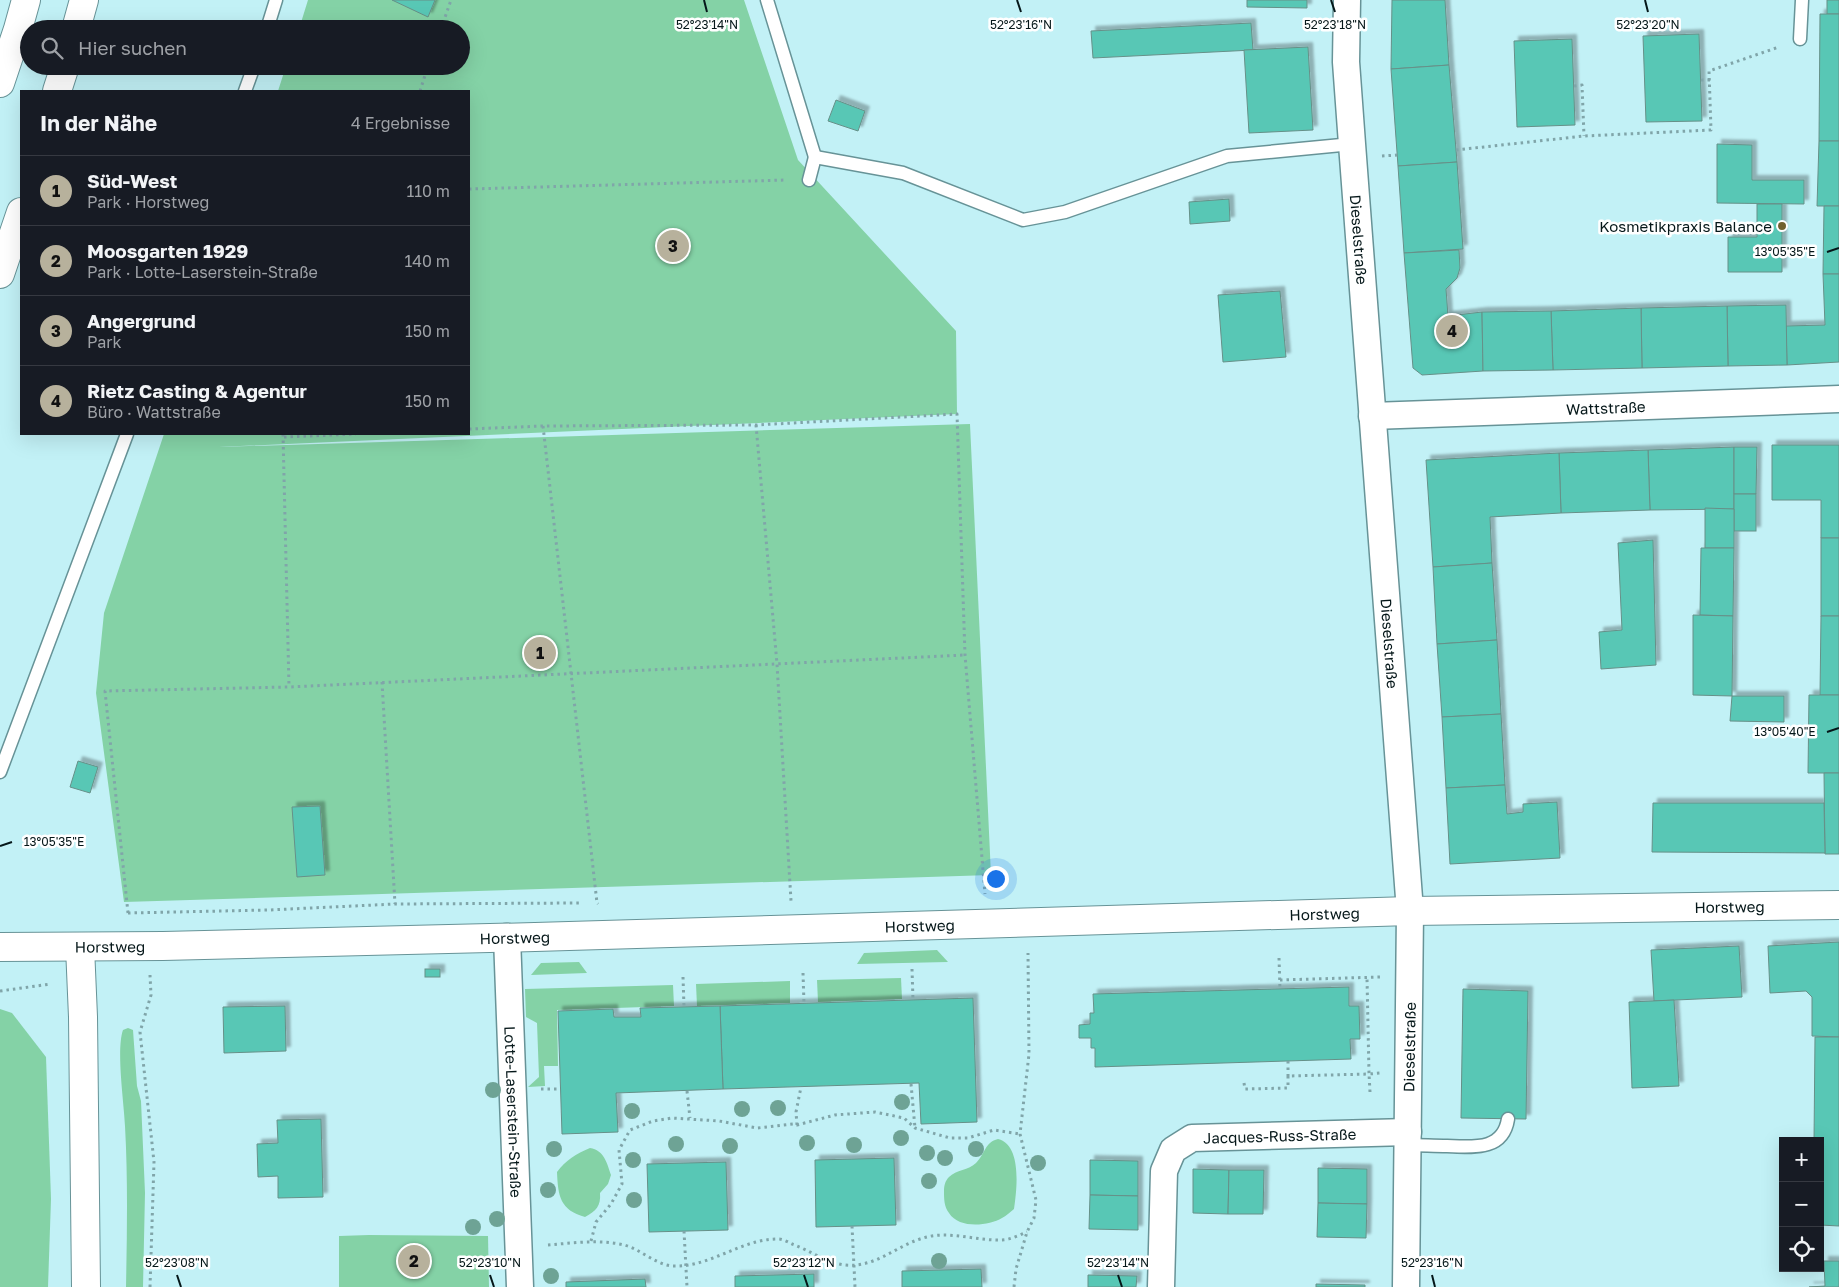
<!DOCTYPE html>
<html lang="de">
<head>
<meta charset="utf-8">
<style>
	body { margin:0; font-family:"Golos Text",sans-serif; background:#20242c; color:#f1f3f6 }
	.controls { position:absolute; right:15px; bottom:15px; display:grid; overflow:hidden; border-radius:0px; box-shadow:0 5px 20px #0002 }
	.controls button { width:45px; height:45px; display:grid; place-items:center; padding:0; border:0; border-bottom:1px solid #363941; background:#171b24; color:#f1f3f6; font:25px sans-serif }
	.you { position:absolute; left:995px; top:878px; width:18px; height:18px; margin:-12px; border:4px solid #fff; border-radius:50%; background:#1a73e8; box-shadow:0 0 0 8px #1a73e833 }
	.badge { display:grid; place-items:center; width:32px; height:32px; border-radius:50%; background:#b7b19c; color:#111; font-size:16px; font-weight:700 }
	.pin { position:absolute; translate:-50% -50%; border:2px solid #fff; box-shadow:0 1px 5px #0006 }
	.list { margin:0; padding:0; list-style:none }
	h2 { display:flex; justify-content:space-between; align-items:center; height:65px; margin:0; padding:0 20px; font-size:21px }
	h2 small { font-size:16px; font-weight:400; color:#9ea1a6 }
	.list li { display:grid; grid-template-columns:32px 1fr auto; gap:15px; align-items:center; box-sizing:border-box; height:70px; padding:0 20px; border-top:1px solid #363941 }
	.list b { display:block; font-size:19px; white-space:nowrap }
	.list p { margin:0; font-size:16px; white-space:nowrap; color:#9ea1a6 }
	.list em { font-size:16px; font-style:normal; color:#9ea1a6 }
	.icon { flex:none; width:28px; height:28px; fill:none; stroke:currentColor; stroke-width:2; stroke-linecap:round; stroke-linejoin:round }
	.map { position:relative; flex:none; width:1839px; height:1287px; overflow:hidden }
	.search { position:absolute; background:#171b24; box-shadow:0 5px 20px #0002; left:20px; top:20px; width:450px; height:55px; display:flex; align-items:center; gap:12px; box-sizing:border-box; padding:0 18px; border-radius:28px; color:#9ea1a6; font-size:19px }
	.panel { position:absolute; background:#171b24; box-shadow:0 5px 20px #0002; left:20px; top:90px; width:450px; height:345px; border-radius:0px }
	.map>svg:first-child { display:block }
</style>
</head>
<body>
<div class="map">
<svg width="1839" height="1287" viewBox="0 0 1839 1287">
	<defs>
		<filter id="shadow"><feDropShadow dx="4.5" dy="-4.5" stdDeviation="1" flood-color="#0004"/></filter>
	</defs>
	<rect width="100%" height="100%" fill="#c2f1f6"/>
	<g fill="#84d2a6">
		<path d="M 308,0 L 744,0 L 798,160 L 956,331 L 957,414 L 219,447 L 970,424 L 991,875 L 124,902 L 96,693 L 104,613 L 164,434 L 469,434 L 469,91 L 278,91 L 286,66 L 461,66 L 461,29 L 299,29 Z"/>
		<path d="M 937,950 L 948,962 L 857,964 L 864,953 Z"/>
		<path d="M 579,962 L 587,973 L 531,975 L 541,963 Z"/>
		<path d="M 901,978 L 902,999 L 818,1002 L 817,980 Z"/>
		<path d="M 790,981 L 790,1003 L 697,1006 L 696,984 Z"/>
		<path d="M 673,985 L 674,1006 L 557,1010 L 558,1066 L 544,1066 L 545,1086 L 528,1087 L 539,1077 L 537,1023 L 526,1017 L 525,989 Z"/>
		<path d="M 0,1009 L 12,1013 L 46,1057 L 51,1199 L 48,1287 L 0,1287 Z"/>
		<path d="M 128,1028 L 133,1030 L 137,1086 L 141,1101 L 145,1193 L 143,1287 L 126,1287 C 127,1233 128,1179 125,1126 C 124,1102 116,1050 123,1030 Z"/>
		<path d="M 998,1139 C 1022,1145 1017,1189 1014,1209 C 1010,1212 1006,1216 1002,1218 C 988,1226 959,1229 949,1213 C 944,1207 944,1198 944,1191 C 944,1186 945,1181 949,1177 C 956,1170 969,1170 976,1163 C 985,1154 985,1142 998,1139 Z"/>
		<path d="M 590,1148 C 604,1150 607,1163 611,1175 L 608,1184 L 600,1193 C 601,1206 596,1211 585,1217 C 560,1210 558,1196 557,1172 C 566,1160 576,1154 590,1148 Z"/>
		<path d="M 369,1235 L 488,1236 L 489,1287 L 339,1287 L 339,1236 Z"/>
	</g>
	<g fill="#59c7b5" stroke="#669088" filter="url(#shadow)">
		<path d="M 392,0 L 435,0 L 428,17 Z"/>
		<path d="M 1247,0 L 1307,0 L 1307,8 L 1247,7 Z"/>
		<path d="M 1392,0 L 1445,0 L 1449,65 L 1391,69 Z"/>
		<rect x="1827" y="0" width="12" height="14"/>
		<path d="M 1820,14 L 1839,14 L 1839,141 L 1819,141 Z"/>
		<path d="M 1251,23 L 1253,50 L 1093,58 L 1091,31 Z"/>
		<path d="M 1699,34 L 1702,121 L 1646,122 L 1643,36 Z"/>
		<path d="M 1572,39 L 1575,125 L 1517,127 L 1514,41 Z"/>
		<path d="M 1308,47 L 1313,130 L 1249,133 L 1244,50 Z"/>
		<path d="M 1449,65 L 1457,162 L 1398,166 L 1391,69 Z"/>
		<path d="M 836,100 L 865,111 L 858,131 L 828,121 Z"/>
		<path d="M 1819,141 L 1839,141 L 1839,206 L 1817,206 Z"/>
		<path d="M 1717,144 L 1752,145 L 1752,180 L 1804,180 L 1804,204 L 1717,203 Z"/>
		<path d="M 1457,162 L 1463,249 L 1404,253 L 1398,166 Z"/>
		<path d="M 1229,199 L 1230,221 L 1190,224 L 1189,202 Z"/>
		<path d="M 1757,204 L 1782,204 L 1782,272 L 1728,272 L 1728,237 L 1757,237 Z"/>
		<path d="M 1824,206 L 1839,206 L 1839,274 L 1823,274 Z"/>
		<path d="M 1459,250 L 1460,268 L 1457,278 L 1446,289 L 1448,316 L 1482,312 L 1483,371 L 1422,375 L 1413,368 L 1404,253 Z"/>
		<path d="M 1823,274 L 1839,274 L 1839,362 L 1787,365 L 1786,326 L 1825,325 Z"/>
		<path d="M 1280,291 L 1286,357 L 1223,362 L 1218,295 Z"/>
		<path d="M 1786,305 L 1787,365 L 1728,366 L 1727,306 Z"/>
		<path d="M 1727,306 L 1728,366 L 1642,368 L 1641,308 Z"/>
		<path d="M 1641,308 L 1642,368 L 1553,370 L 1551,311 Z"/>
		<path d="M 1551,311 L 1553,370 L 1483,371 L 1482,312 Z"/>
		<path d="M 1772,445 L 1839,445 L 1839,538 L 1821,538 L 1821,500 L 1772,500 Z"/>
		<path d="M 1734,447 L 1734,509 L 1650,510 L 1648,450 Z"/>
		<path d="M 1734,447 L 1757,447 L 1756,494 L 1734,494 Z"/>
		<path d="M 1648,450 L 1650,510 L 1561,513 L 1559,453 Z"/>
		<path d="M 1559,453 L 1561,513 L 1490,517 L 1492,563 L 1433,567 L 1426,460 Z"/>
		<rect x="1734" y="494" width="22" height="37"/>
		<path d="M 1705,508 L 1734,509 L 1734,548 L 1705,548 Z"/>
		<rect x="1821" y="538" width="18" height="78"/>
		<path d="M 1653,540 L 1656,665 L 1601,669 L 1599,632 L 1622,630 L 1618,543 Z"/>
		<path d="M 1701,548 L 1734,548 L 1733,616 L 1700,615 Z"/>
		<path d="M 1492,563 L 1497,640 L 1437,644 L 1433,567 Z"/>
		<path d="M 1693,615 L 1733,616 L 1732,696 L 1693,695 Z"/>
		<path d="M 1821,616 L 1839,616 L 1839,695 L 1820,695 Z"/>
		<path d="M 1497,640 L 1501,714 L 1442,717 L 1437,644 Z"/>
		<path d="M 1809,695 L 1839,695 L 1839,773 L 1808,773 Z"/>
		<path d="M 1732,696 L 1784,696 L 1784,722 L 1730,721 Z"/>
		<path d="M 1501,714 L 1505,785 L 1446,788 L 1442,717 Z"/>
		<path d="M 78,761 L 98,767 L 90,793 L 70,787 Z"/>
		<path d="M 1824,773 L 1839,773 L 1839,854 L 1825,854 Z"/>
		<path d="M 1505,785 L 1507,814 L 1523,812 L 1523,804 L 1557,802 L 1560,858 L 1450,864 L 1446,788 Z"/>
		<path d="M 1653,803 L 1824,803 L 1825,853 L 1652,852 Z"/>
		<path d="M 320,806 L 325,875 L 297,877 L 292,807 Z"/>
		<path d="M 1839,942 L 1839,1037 L 1812,1036 L 1812,997 L 1806,991 L 1770,993 L 1768,946 Z"/>
		<path d="M 1739,946 L 1742,997 L 1654,1001 L 1651,950 Z"/>
		<rect x="425" y="969" width="15" height="8"/>
		<path d="M 1349,987 L 1349,1006 L 1359,1006 L 1360,1039 L 1350,1039 L 1351,1059 L 1095,1067 L 1095,1048 L 1091,1048 L 1091,1038 L 1079,1038 L 1079,1025 L 1090,1024 L 1090,1013 L 1094,1013 L 1093,994 Z"/>
		<path d="M 1463,989 L 1528,991 L 1526,1119 L 1461,1118 Z"/>
		<path d="M 973,998 L 977,1122 L 921,1124 L 919,1083 L 723,1089 L 720,1006 Z"/>
		<path d="M 1674,1000 L 1679,1086 L 1632,1088 L 1629,1002 Z"/>
		<path d="M 285,1006 L 286,1051 L 224,1053 L 223,1007 Z"/>
		<path d="M 720,1006 L 723,1089 L 616,1093 L 618,1132 L 562,1134 L 558,1011 L 613,1009 L 614,1017 L 641,1017 L 640,1008 Z"/>
		<path d="M 1815,1037 L 1839,1037 L 1839,1226 L 1820,1225 L 1820,1141 L 1814,1141 Z"/>
		<path d="M 321,1119 L 323,1197 L 278,1198 L 278,1176 L 258,1177 L 257,1144 L 278,1143 L 277,1120 Z"/>
		<path d="M 894,1158 L 896,1225 L 816,1227 L 815,1160 Z"/>
		<path d="M 1090,1160 L 1138,1161 L 1138,1196 L 1090,1195 Z"/>
		<path d="M 726,1162 L 728,1230 L 649,1232 L 647,1164 Z"/>
		<path d="M 1318,1168 L 1367,1169 L 1367,1204 L 1318,1203 Z"/>
		<path d="M 1193,1169 L 1229,1170 L 1228,1214 L 1193,1213 Z"/>
		<path d="M 1229,1170 L 1264,1170 L 1263,1214 L 1228,1214 Z"/>
		<path d="M 1090,1195 L 1138,1196 L 1138,1230 L 1089,1229 Z"/>
		<path d="M 1318,1203 L 1367,1204 L 1366,1238 L 1317,1237 Z"/>
		<path d="M 1824,1261 L 1839,1261 L 1839,1287 L 1809,1287 L 1825,1286 Z"/>
		<path d="M 981,1269 L 982,1287 L 902,1287 L 902,1271 Z"/>
		<path d="M 814,1274 L 814,1287 L 735,1287 L 735,1276 Z"/>
		<path d="M 1088,1275 L 1137,1276 L 1136,1287 L 1088,1287 Z"/>
		<path d="M 645,1279 L 646,1287 L 566,1287 L 566,1282 Z"/>
		<path d="M 1316,1284 L 1365,1285 L 1365,1287 L 1316,1287 Z"/>
	</g>
	<g fill="none" stroke-linecap="round" stroke-linejoin="round">
		<g stroke="#679397" stroke-width="15">
			<g id="lane">
				<path d="M 767,0 L 815,157"/>
				<path d="M 267,29 L 276,0"/>
				<path d="M 1800,39 L 1802,0"/>
				<path d="M 245,91 L 254,66"/>
				<path d="M 809,180 L 815,157 L 903,173 L 1023,220 L 1065,212 L 1227,156 L 1352,144"/>
				<path d="M 0,772 L 127,434"/>
				<path d="M 1407,1145 C 1421,1145 1434,1146 1447,1146 C 1473,1147 1503,1151 1508,1119"/>
			</g>
		</g>
		<g stroke="#679397" stroke-width="29">
			<g id="street">
				<path id="s1" d="M 1347,0 L 1346,62 L 1352,144 L 1410,911 L 1406,1287"/>
				<path id="s2" d="M 1372,416 L 1839,399"/>
				<path id="s3" d="M 507,937 L 520,1287"/>
				<path id="s4" d="M 1161,1287 L 1164,1171 L 1173,1150 L 1192,1138 L 1408,1132"/>
			</g>
		</g>
		<g stroke="#679397" stroke-width="30">
			<g id="secondary">
				<path id="s5" d="M 0,947 L 163,946 L 535,937 L 1410,911 L 1839,905"/>
			</g>
		</g>
		<g stroke="#679397" stroke-width="30">
			<g id="highway">
				<path d="M 76,29 L 84,0"/>
				<path d="M 0,83 L 18,29 L 26,0"/>
				<path d="M 57,91 L 65,66"/>
				<path d="M 0,274 L 21,212"/>
				<path d="M 80,947 L 83,1017 L 86,1287"/>
			</g>
		</g>
		<g stroke="#80a5a9" stroke-width="3" stroke-dasharray="2.5 4" stroke-linecap="butt">
			<path d="M 441,29 L 451,0"/>
			<path d="M 1701,80 L 1710,80"/>
			<path d="M 1574,86 L 1582,85 L 1584,136"/>
			<path d="M 420,91 L 428,66"/>
			<path d="M 1456,150 L 1584,136 L 1711,130 L 1709,71 L 1779,47"/>
			<path d="M 1382,156 L 1397,155"/>
			<path d="M 469,189 L 786,180"/>
			<path d="M 756,425 L 777,664 L 791,901"/>
			<path d="M 543,426 L 597,903 L 598,904"/>
			<path d="M 469,429 L 543,426 L 756,425 L 957,414 L 965,655 L 985,894"/>
			<path d="M 283,434 L 289,687"/>
			<path d="M 284,437 L 356,434"/>
			<path d="M 382,682 L 395,904"/>
			<path d="M 128,913 L 105,691 L 289,687 L 965,655"/>
			<path d="M 128,913 L 269,910 L 395,904 L 579,903"/>
			<path d="M 1279,958 L 1280,989"/>
			<path d="M 912,969 L 913,1000"/>
			<path d="M 803,973 L 804,1004"/>
			<path d="M 683,977 L 684,1007"/>
			<path d="M 1280,980 L 1380,977"/>
			<path d="M 0,991 L 51,984"/>
			<path d="M 1288,1061 L 1288,1076"/>
			<path d="M 1244,1083 L 1245,1089 L 1288,1088 L 1288,1076 L 1369,1074 L 1367,978"/>
			<path d="M 911,1084 L 915,1128"/>
			<path d="M 541,1089 L 560,1089"/>
			<path d="M 687,1091 L 690,1118"/>
			<path d="M 1370,1092 L 1369,1074 L 1380,1073"/>
			<path d="M 797,1125 L 796,1112 L 801,1087"/>
			<path d="M 852,1226 L 855,1287"/>
			<path d="M 684,1231 L 687,1287"/>
			<path d="M 591,1241 L 596,1222 L 611,1204 L 622,1184 L 619,1150 L 630,1130 L 653,1121 L 672,1118 L 719,1121 L 757,1128 L 793,1124 L 797,1125 L 835,1115 L 875,1112 L 904,1118 L 915,1128 L 950,1138 L 968,1138 L 994,1130 L 1020,1134"/>
			<path d="M 548,1245 C 573,1243 599,1239 624,1245 C 640,1249 655,1264 672,1266 C 710,1268 740,1239 778,1239 C 783,1239 788,1242 792,1244 C 809,1250 827,1263 845,1265 C 875,1268 896,1246 923,1238 C 949,1230 976,1241 1002,1240 C 1010,1240 1019,1235 1027,1232"/>
			<path d="M 150,1287 L 154,1162 L 140,1032 L 151,995 L 150,975"/>
			<path d="M 1014,1287 L 1016,1269 L 1027,1232 L 1034,1218 L 1036,1200 L 1020,1134 L 1029,1054 L 1028,953"/>
		</g>
		<use href="#lane" stroke="#fff" stroke-width="12"/>
		<use href="#street" stroke="#fff" stroke-width="26"/>
		<use href="#secondary" stroke="#fff" stroke-width="28"/>
		<use href="#highway" stroke="#fff" stroke-width="28"/>
	</g>
	<g fill="#6ea395">
		<circle cx="493" cy="1090" r="8"/>
		<circle cx="902" cy="1102" r="8"/>
		<circle cx="778" cy="1108" r="8"/>
		<circle cx="742" cy="1109" r="8"/>
		<circle cx="632" cy="1111" r="8"/>
		<circle cx="901" cy="1138" r="8"/>
		<circle cx="807" cy="1143" r="8"/>
		<circle cx="676" cy="1144" r="8"/>
		<circle cx="854" cy="1145" r="8"/>
		<circle cx="730" cy="1146" r="8"/>
		<circle cx="554" cy="1149" r="8"/>
		<circle cx="976" cy="1149" r="8"/>
		<circle cx="927" cy="1153" r="8"/>
		<circle cx="945" cy="1158" r="8"/>
		<circle cx="633" cy="1160" r="8"/>
		<circle cx="1038" cy="1163" r="8"/>
		<circle cx="929" cy="1181" r="8"/>
		<circle cx="548" cy="1190" r="8"/>
		<circle cx="634" cy="1200" r="8"/>
		<circle cx="497" cy="1219" r="8"/>
		<circle cx="473" cy="1227" r="8"/>
		<circle cx="939" cy="1261" r="8"/>
		<circle cx="551" cy="1276" r="8"/>
	</g>
	<path fill="none" stroke="#051719" stroke-width="2" d="M 704,0 L 707,12M 1017,0 L 1021,12M 1331,0 L 1335,12M 1645,0 L 1648,12M 1827,252 L 1839,248M 1827,732 L 1839,728M 0,846 L 12,842M 177,1275 L 181,1287M 490,1275 L 494,1287M 804,1275 L 808,1287M 1118,1275 L 1122,1287M 1432,1275 L 1435,1287"/>
	<circle fill="#71602e" stroke="#fff" stroke-width="2" cx="1782" cy="226" r="5"/>
	<g text-anchor="middle" dominant-baseline="central" stroke-width="5" stroke-linejoin="round" paint-order="stroke">
		<g font-size="15" fill="#051719" stroke="#fff" text-anchor="end">
			<text x="1772" y="226">Kosmetikpraxis Balance</text>
		</g>
		<g font-size="15" fill="#051719" stroke="#fff">
			<text stroke="none"><textPath href="#s1" startOffset="240">Dieselstraße</textPath></text>
			<text stroke="none"><textPath href="#s2" startOffset="234">Wattstraße</textPath></text>
			<text stroke="none"><textPath href="#s1" startOffset="645">Dieselstraße</textPath></text>
			<text stroke="none"><textPath href="#s5" startOffset="1730">Horstweg</textPath></text>
			<text stroke="none"><textPath href="#s5" startOffset="1325">Horstweg</textPath></text>
			<text stroke="none"><textPath href="#s5" startOffset="920">Horstweg</textPath></text>
			<text stroke="none"><textPath href="#s5" startOffset="515">Horstweg</textPath></text>
			<text stroke="none"><textPath href="#s5" startOffset="110">Horstweg</textPath></text>
			<text transform="translate(1409 1047) rotate(-89)">Dieselstraße</text>
			<text stroke="none"><textPath href="#s3" startOffset="175">Lotte-Laserstein-Straße</textPath></text>
			<text stroke="none"><textPath href="#s4" startOffset="249">Jacques-Russ-Straße</textPath></text>
		</g>
	</g>
	<g font-size="12" text-anchor="middle" fill="#051719" stroke="#fff" stroke-width="5" stroke-linejoin="round" paint-order="stroke">
		<text x="707" y="29">52°23'14"N</text>
		<text x="1021" y="29">52°23'16"N</text>
		<text x="1335" y="29">52°23'18"N</text>
		<text x="1648" y="29">52°23'20"N</text>
		<text x="1785" y="256">13°05'35"E</text>
		<text x="1785" y="736">13°05'40"E</text>
		<text x="54" y="846">13°05'35"E</text>
		<text x="177" y="1267">52°23'08"N</text>
		<text x="490" y="1267">52°23'10"N</text>
		<text x="804" y="1267">52°23'12"N</text>
		<text x="1118" y="1267">52°23'14"N</text>
		<text x="1432" y="1267">52°23'16"N</text>
	</g>
</svg>
<div class="controls">
<button>+</button>
<button>−</button>
<button><svg class="icon" aria-label="locate" viewBox="0 0 24 24"><circle cx="12" cy="12" r="6"/><path d="M12 2v4M12 18v4M2 12h4M18 12h4"/></svg></button>
</div>
<div class="you"></div>
<div class="pin badge" style="left:540px;top:653px">1</div>
<div class="pin badge" style="left:414px;top:1261px">2</div>
<div class="pin badge" style="left:673px;top:246px">3</div>
<div class="pin badge" style="left:1452px;top:331px">4</div>
<div class="search"><svg class="icon" aria-label="search" viewBox="0 0 24 24"><circle cx="10" cy="10" r="6"/><path d="M15 15l6 6"/></svg>Hier suchen</div>
<section class="panel">
<h2>In der Nähe<small>4 Ergebnisse</small></h2>
<ul class="list">
<li><span class="badge">1</span><div><b>Süd-West</b><p>Park · Horstweg</p></div><em>110 m</em></li>
<li><span class="badge">2</span><div><b>Moosgarten 1929</b><p>Park · Lotte-Laserstein-Straße</p></div><em>140 m</em></li>
<li><span class="badge">3</span><div><b>Angergrund</b><p>Park</p></div><em>150 m</em></li>
<li><span class="badge">4</span><div><b>Rietz Casting &amp; Agentur</b><p>Büro · Wattstraße</p></div><em>150 m</em></li>
</ul>
</section>
</div>
</body>
</html>
